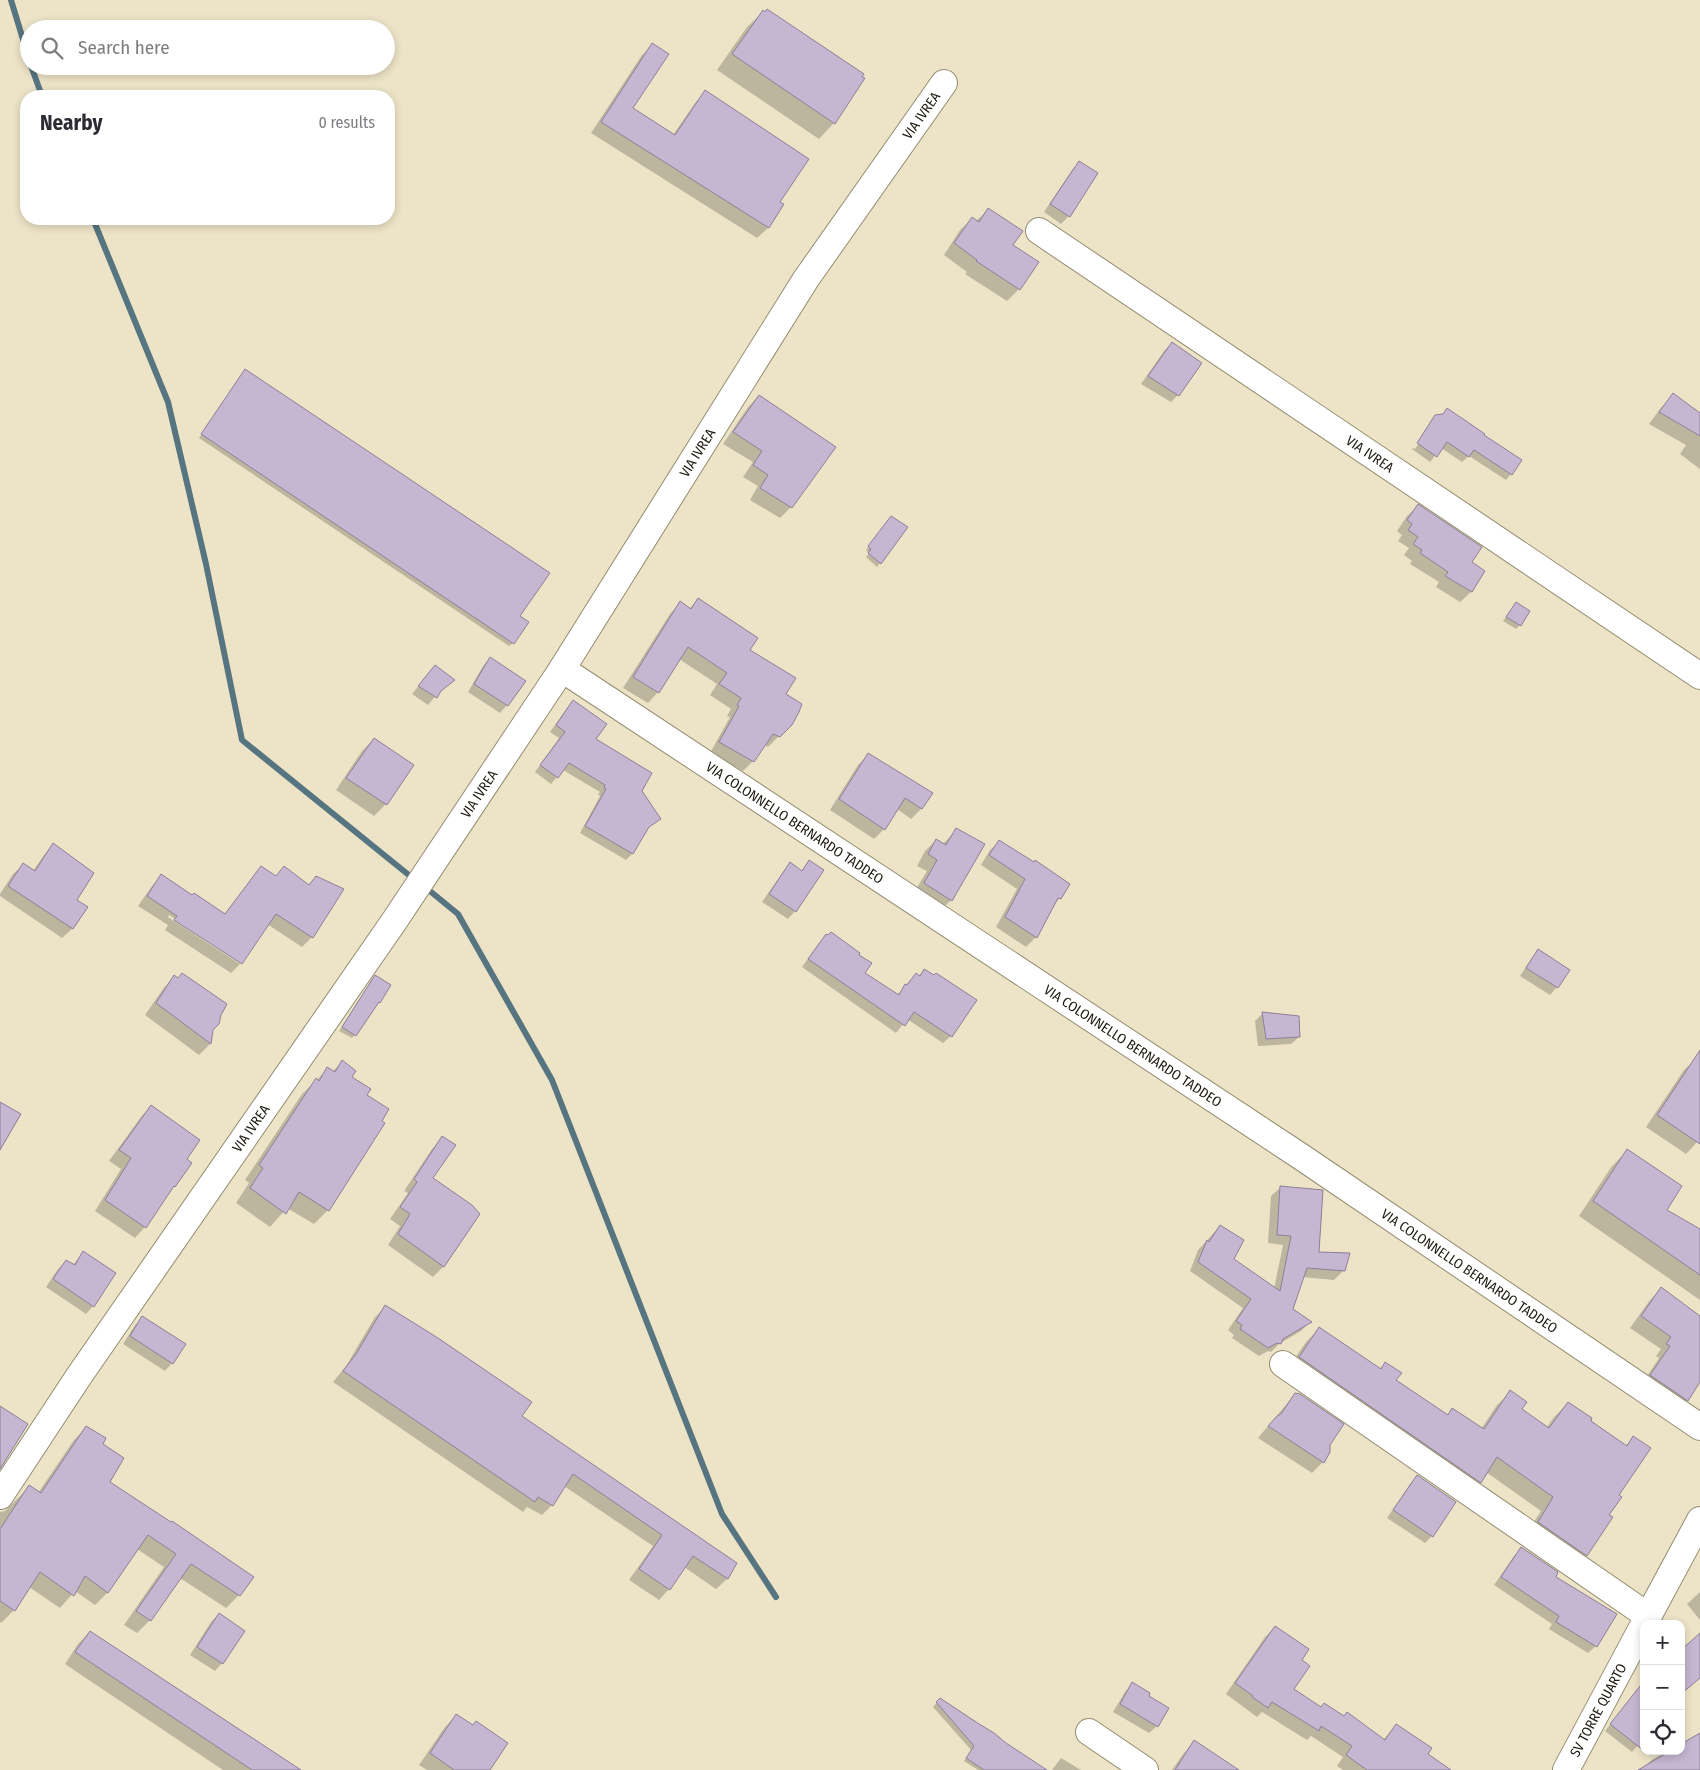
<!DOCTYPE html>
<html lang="en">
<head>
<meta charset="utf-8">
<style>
	body { margin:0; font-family:"Fira Sans Condensed",sans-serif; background:#f7f7f7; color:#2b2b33 }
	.controls { position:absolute; right:15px; bottom:15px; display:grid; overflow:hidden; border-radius:10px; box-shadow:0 2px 8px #0003 }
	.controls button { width:45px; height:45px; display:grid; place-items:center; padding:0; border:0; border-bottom:1px solid #e1e1e2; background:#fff; color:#2b2b33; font:25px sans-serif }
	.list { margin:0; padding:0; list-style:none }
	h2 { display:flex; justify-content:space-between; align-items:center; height:65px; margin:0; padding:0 20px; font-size:21px }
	h2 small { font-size:16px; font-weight:400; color:#7c7c81 }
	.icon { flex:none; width:28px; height:28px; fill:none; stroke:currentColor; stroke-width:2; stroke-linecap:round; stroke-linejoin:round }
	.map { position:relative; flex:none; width:1700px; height:1770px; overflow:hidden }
	.search { position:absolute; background:#fff; box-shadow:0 2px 8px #0003; left:20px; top:20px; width:375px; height:55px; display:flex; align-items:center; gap:12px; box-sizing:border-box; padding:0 18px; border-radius:28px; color:#7c7c81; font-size:19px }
	.panel { position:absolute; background:#fff; box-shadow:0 2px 8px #0003; left:20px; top:90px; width:375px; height:135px; border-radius:20px }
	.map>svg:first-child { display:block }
</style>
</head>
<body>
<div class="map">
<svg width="1700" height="1770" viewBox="0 0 1700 1770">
	<rect width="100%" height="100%" fill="#ede4c7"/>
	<g fill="#0003">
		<path d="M 763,12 L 834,123 L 819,139 L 717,70 L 747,27 Z"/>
		<path d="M 653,45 L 631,109 L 673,135 L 695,103 L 705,92 L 779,202 L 782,205 L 768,228 L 757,238 L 591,133 L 642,55 Z"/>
		<path d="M 1079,163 L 1069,216 L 1061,224 L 1044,212 L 1072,170 Z"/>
		<path d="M 988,210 L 1012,246 L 1019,289 L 1007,301 L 965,274 L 967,272 L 944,255 L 960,230 L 972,219 L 976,221 Z"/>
		<path d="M 1172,343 L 1178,395 L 1171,402 L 1141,384 L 1164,351 Z"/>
		<path d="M 245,371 L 513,643 L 509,646 L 199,438 Z"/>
		<path d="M 759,396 L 835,447 L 791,507 L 780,518 L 750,500 L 758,486 L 743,477 L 753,462 L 723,444 L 748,407 Z"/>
		<path d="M 1671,398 L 1700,415 L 1700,469 L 1680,454 L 1686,445 L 1649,424 L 1660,409 Z"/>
		<path d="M 1447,410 L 1511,474 L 1506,480 L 1469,456 L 1462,462 L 1441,448 L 1430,462 L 1412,449 L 1413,448 L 1415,449 L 1433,420 L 1431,420 L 1435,416 L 1442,415 Z"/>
		<path d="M 1418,506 L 1470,562 L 1483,572 L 1471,592 L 1460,602 L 1436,587 L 1439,582 L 1410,564 L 1412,561 L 1404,555 L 1409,548 L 1398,541 L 1402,535 L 1397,531 L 1407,516 Z"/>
		<path d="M 888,521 L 880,563 L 877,567 L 866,557 L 869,553 L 866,550 Z"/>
		<path d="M 699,599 L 748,650 L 785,694 L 791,724 L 768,747 L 764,745 L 753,761 L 743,771 L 710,753 L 730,717 L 727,716 L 731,709 L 710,695 L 717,684 L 679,659 L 658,692 L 648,703 L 623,688 L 670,614 L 680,603 L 689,609 Z"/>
		<path d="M 1516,603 L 1520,625 L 1516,629 L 1503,621 Z"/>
		<path d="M 490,658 L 507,705 L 500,713 L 468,692 L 483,666 Z"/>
		<path d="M 428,674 L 438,693 L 428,705 L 412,694 Z"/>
		<path d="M 573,702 L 594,740 L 640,791 L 660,818 L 645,830 L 632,854 L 626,860 L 580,833 L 600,796 L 598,794 L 600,792 L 563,770 L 551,784 L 535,772 L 559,738 L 550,732 L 567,708 Z"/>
		<path d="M 374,739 L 412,765 L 386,804 L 374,816 L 336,790 L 362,751 Z"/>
		<path d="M 868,755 L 921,809 L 911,819 L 897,809 L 884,829 L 874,839 L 830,810 L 858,765 Z"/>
		<path d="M 957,829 L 951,900 L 940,911 L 913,894 L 927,871 L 917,866 L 925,851 L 936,840 L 943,844 Z"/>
		<path d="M 1000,841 L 1060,898 L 1053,905 L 1036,937 L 1026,947 L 996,927 L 1017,889 L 981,865 L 990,850 Z"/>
		<path d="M 53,845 L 75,900 L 86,907 L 72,929 L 62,938 L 0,896 L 0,894 L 13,874 L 23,865 L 33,871 L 44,855 Z"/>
		<path d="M 809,862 L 795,911 L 788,919 L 762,902 L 783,872 L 790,864 L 801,871 Z"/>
		<path d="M 262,868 L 275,877 L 284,868 L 308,885 L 316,877 L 342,890 L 312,937 L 302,947 L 267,924 L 241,963 L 169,915 L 168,917 L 240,964 L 231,973 L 165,930 L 168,925 L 138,906 L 152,886 L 162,876 L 224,915 L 252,878 Z"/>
		<path d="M 827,935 L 864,973 L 897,995 L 916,974 L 919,976 L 924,971 L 951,1036 L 943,1043 L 907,1019 L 896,1033 L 802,967 L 819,943 Z"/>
		<path d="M 1538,951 L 1557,987 L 1550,995 L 1520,976 L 1531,959 Z"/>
		<path d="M 174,977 L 212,1030 L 210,1044 L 199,1055 L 145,1015 L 163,989 Z"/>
		<path d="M 372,980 L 379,1002 L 352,1038 L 339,1031 Z"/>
		<path d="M 1262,1014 L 1299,1037 L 1291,1044 L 1258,1046 L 1255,1021 Z"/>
		<path d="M 1696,1059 L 1700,1062 L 1700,1139 L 1686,1154 L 1646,1127 L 1684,1070 Z"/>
		<path d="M 342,1062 L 350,1078 L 365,1095 L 328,1210 L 314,1224 L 287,1208 L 270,1227 L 236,1203 L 249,1183 L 245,1180 L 302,1094 L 328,1069 L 332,1072 Z"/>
		<path d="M 151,1106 L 185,1160 L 190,1163 L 145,1227 L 135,1238 L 95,1211 L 121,1169 L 109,1161 L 141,1117 Z"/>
		<path d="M 443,1138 L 432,1178 L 444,1266 L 433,1277 L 388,1245 L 400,1226 L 390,1219 L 408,1193 L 404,1191 L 432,1149 Z"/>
		<path d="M 1627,1151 L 1665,1211 L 1700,1231 L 1700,1300 L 1579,1216 L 1612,1166 Z"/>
		<path d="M 1280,1188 L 1318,1253 L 1343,1271 L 1334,1280 L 1302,1277 L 1291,1310 L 1310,1322 L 1301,1331 L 1279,1344 L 1271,1352 L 1268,1351 L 1259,1356 L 1232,1338 L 1234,1335 L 1228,1330 L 1243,1308 L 1190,1271 L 1198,1250 L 1220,1226 L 1232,1259 L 1274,1289 L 1283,1245 L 1268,1243 L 1271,1196 Z"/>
		<path d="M 83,1252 L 93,1306 L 86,1314 L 46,1287 L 58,1269 L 66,1261 L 73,1265 Z"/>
		<path d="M 1661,1289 L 1700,1318 L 1700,1380 L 1687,1400 L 1675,1411 L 1640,1387 L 1659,1358 L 1656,1356 L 1661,1349 L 1630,1328 L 1650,1300 Z"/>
		<path d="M 386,1307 L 520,1417 L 736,1564 L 727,1579 L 716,1589 L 684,1567 L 669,1589 L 659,1600 L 629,1580 L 653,1546 L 564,1486 L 552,1505 L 542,1515 L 527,1507 L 523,1512 L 333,1382 L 346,1366 L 375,1317 Z"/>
		<path d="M 143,1318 L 172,1363 L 165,1371 L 123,1344 L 135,1325 Z"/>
		<path d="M 1319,1329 L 1379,1369 L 1385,1364 L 1394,1380 L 1447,1415 L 1453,1410 L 1481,1429 L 1497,1405 L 1511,1392 L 1520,1410 L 1547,1427 L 1554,1417 L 1568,1403 L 1589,1421 L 1625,1446 L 1634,1438 L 1608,1515 L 1586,1555 L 1573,1569 L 1525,1536 L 1541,1511 L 1486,1472 L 1480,1482 L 1467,1495 L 1286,1371 L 1306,1342 Z"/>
		<path d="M 1295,1394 L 1329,1445 L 1323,1462 L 1312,1473 L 1258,1438 Z"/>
		<path d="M 87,1427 L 102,1445 L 109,1482 L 252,1578 L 239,1595 L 226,1608 L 180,1578 L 150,1620 L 137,1633 L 124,1625 L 164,1567 L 137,1549 L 108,1592 L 95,1605 L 75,1591 L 60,1608 L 29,1587 L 14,1610 L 1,1623 L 0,1622 L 0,1512 L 5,1511 L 29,1487 L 38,1493 L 74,1440 Z"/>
		<path d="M 1417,1476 L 1432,1536 L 1425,1543 L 1387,1518 L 1410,1484 Z"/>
		<path d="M 1522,1548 L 1554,1577 L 1596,1646 L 1588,1653 L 1549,1629 L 1552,1624 L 1494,1585 L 1514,1556 Z"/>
		<path d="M 1700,1592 L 1700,1620 L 1687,1604 Z"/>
		<path d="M 219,1614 L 222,1663 L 215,1671 L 190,1655 L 211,1622 Z"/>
		<path d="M 1275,1627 L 1300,1660 L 1292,1689 L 1320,1708 L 1324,1704 L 1383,1740 L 1396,1725 L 1427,1755 L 1449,1770 L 1343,1770 L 1337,1766 L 1343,1757 L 1311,1736 L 1307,1740 L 1262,1712 L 1257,1717 L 1226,1694 L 1265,1637 Z"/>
		<path d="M 90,1632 L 298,1770 L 223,1770 L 65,1664 L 78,1644 Z"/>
		<path d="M 1133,1684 L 1147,1696 L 1157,1726 L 1149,1733 L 1113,1712 L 1125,1692 Z"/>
		<path d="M 1643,1684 L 1644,1738 L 1632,1752 L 1605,1731 Z"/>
		<path d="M 940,1699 L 1045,1770 L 978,1770 L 964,1761 L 971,1750 L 933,1707 Z"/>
		<path d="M 456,1716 L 489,1770 L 427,1770 L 419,1765 L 445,1727 Z"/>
		<path d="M 1700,1734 L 1700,1770 L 1640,1770 L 1653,1759 L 1667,1751 L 1681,1751 L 1681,1744 Z"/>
		<path d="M 1194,1742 L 1237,1770 L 1172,1770 L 1184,1753 Z"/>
		<path d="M 1061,1758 L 1081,1770 L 1052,1770 Z"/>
	</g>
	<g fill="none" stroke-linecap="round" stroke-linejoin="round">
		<g stroke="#567581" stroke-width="6">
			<path d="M 11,0 L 29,59"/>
			<path d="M 31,66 L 42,96"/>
			<path d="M 93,219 L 168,402 L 206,564 L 242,740 L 415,880"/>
			<path d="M 425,887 L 458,914 L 552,1080 L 722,1514 L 776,1597"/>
		</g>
	</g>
	<g fill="#c5b6d1" stroke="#8d7f98">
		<path d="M 767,9 L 864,74 L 862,77 L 865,78 L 835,124 L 732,54 L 763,10 L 765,12 Z"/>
		<path d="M 652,43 L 669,54 L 633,108 L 675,135 L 705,90 L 809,159 L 780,202 L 784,204 L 769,228 L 601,122 Z"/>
		<path d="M 1079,161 L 1098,173 L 1070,217 L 1050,204 Z"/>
		<path d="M 988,208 L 1023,231 L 1013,245 L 1039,262 L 1020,290 L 976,261 L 977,260 L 954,243 L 972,217 L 979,222 Z"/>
		<path d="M 1172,342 L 1202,363 L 1179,396 L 1148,376 Z"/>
		<path d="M 245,369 L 550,573 L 520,616 L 529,622 L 514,644 L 201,434 Z"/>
		<path d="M 1673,393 L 1700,413 L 1700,436 L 1659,412 Z"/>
		<path d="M 759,395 L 836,447 L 792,508 L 760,488 L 768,475 L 753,465 L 762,451 L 733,432 Z"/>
		<path d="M 1447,408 L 1485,434 L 1484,435 L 1522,460 L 1512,475 L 1474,450 L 1469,457 L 1447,442 L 1437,457 L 1417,443 L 1435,415 L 1443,414 Z"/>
		<path d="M 1418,504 L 1482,547 L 1472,562 L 1485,571 L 1472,592 L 1445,576 L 1448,572 L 1420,553 L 1422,550 L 1413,544 L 1418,537 L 1408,530 L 1412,524 L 1407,520 Z"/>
		<path d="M 891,516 L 908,527 L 881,564 L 868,553 L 871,549 L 868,546 Z"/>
		<path d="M 698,598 L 758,638 L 750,650 L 796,678 L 786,694 L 802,704 L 799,712 L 792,725 L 780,737 L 773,734 L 754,762 L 719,742 L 739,706 L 737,705 L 741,698 L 719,684 L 727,673 L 688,647 L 659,693 L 633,677 L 680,601 L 691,609 Z"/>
		<path d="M 1516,602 L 1530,611 L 1521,626 L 1506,617 Z"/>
		<path d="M 490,657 L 526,681 L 508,706 L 474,684 Z"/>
		<path d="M 435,665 L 455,680 L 441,691 L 437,698 L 418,686 Z"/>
		<path d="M 573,700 L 607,724 L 596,739 L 652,773 L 642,791 L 661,819 L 649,827 L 633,854 L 585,826 L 606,789 L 604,788 L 605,785 L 569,763 L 558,778 L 540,765 L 565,732 L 556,725 Z"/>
		<path d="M 374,738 L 414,765 L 387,805 L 346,778 Z"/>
		<path d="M 868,753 L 933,793 L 922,809 L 905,798 L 885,830 L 839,799 Z"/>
		<path d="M 956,828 L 985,844 L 952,901 L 924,883 L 937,860 L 928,854 L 936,839 L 946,845 Z"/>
		<path d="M 999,840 L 1034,862 L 1035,860 L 1070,884 L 1061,899 L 1058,898 L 1037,938 L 1005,917 L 1025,879 L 989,855 Z"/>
		<path d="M 53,843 L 94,873 L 77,900 L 88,907 L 73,929 L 8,886 L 23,863 L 35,871 Z"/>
		<path d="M 809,860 L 824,870 L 796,912 L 769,894 L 790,862 L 802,871 Z"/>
		<path d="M 261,866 L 276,876 L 284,866 L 309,885 L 316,876 L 344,889 L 313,938 L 276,914 L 242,964 L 174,920 L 177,916 L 147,896 L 161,874 L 192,895 L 194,893 L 225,914 Z"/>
		<path d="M 831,932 L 860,953 L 859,955 L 872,963 L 865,973 L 899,995 L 905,984 L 907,985 L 916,973 L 920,976 L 924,969 L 934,975 L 936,973 L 977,1000 L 952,1037 L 914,1012 L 905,1026 L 808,959 L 826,934 L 828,935 Z"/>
		<path d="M 1538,949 L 1570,970 L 1558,988 L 1526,968 Z"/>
		<path d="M 182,973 L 227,1004 L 221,1015 L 219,1024 L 213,1030 L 211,1044 L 156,1003 L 174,975 L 178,978 Z"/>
		<path d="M 375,975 L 391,985 L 380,1003 L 379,1002 L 356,1036 L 342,1027 Z"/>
		<path d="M 1262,1012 L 1299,1016 L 1300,1037 L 1266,1039 Z"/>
		<path d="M 1700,1050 L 1700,1144 L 1657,1115 Z"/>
		<path d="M 342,1060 L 356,1071 L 352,1077 L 371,1089 L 367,1095 L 389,1109 L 382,1121 L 385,1123 L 329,1211 L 299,1192 L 286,1214 L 250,1188 L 263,1168 L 259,1165 L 316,1078 L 319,1081 L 327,1067 L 335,1072 Z"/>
		<path d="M 0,1102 L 21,1114 L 0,1150 Z"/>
		<path d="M 151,1105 L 200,1140 L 187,1159 L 192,1163 L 175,1187 L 174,1186 L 146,1228 L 105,1200 L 131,1158 L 119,1150 Z"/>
		<path d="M 442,1136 L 456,1145 L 433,1178 L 472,1205 L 480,1214 L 444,1267 L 398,1234 L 410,1214 L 400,1207 L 417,1182 L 414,1179 Z"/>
		<path d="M 1627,1149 L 1682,1186 L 1667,1210 L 1700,1229 L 1700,1275 L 1593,1201 Z"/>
		<path d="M 1280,1186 L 1323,1190 L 1319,1252 L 1350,1253 L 1345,1271 L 1307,1268 L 1293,1309 L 1312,1322 L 1283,1339 L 1281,1344 L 1277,1343 L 1268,1348 L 1240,1329 L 1242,1325 L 1236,1321 L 1251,1299 L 1198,1262 L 1207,1240 L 1209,1242 L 1220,1225 L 1244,1240 L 1234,1259 L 1280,1291 L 1291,1236 L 1277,1235 Z"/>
		<path d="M 83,1251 L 116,1273 L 94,1307 L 53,1279 L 66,1260 L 75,1265 Z"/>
		<path d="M 1661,1287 L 1700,1316 L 1700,1382 L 1688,1401 L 1650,1375 L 1670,1346 L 1666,1344 L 1671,1337 L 1641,1316 Z"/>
		<path d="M 385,1305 L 438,1338 L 532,1402 L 522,1416 L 737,1563 L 728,1579 L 693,1556 L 670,1590 L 639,1569 L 662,1535 L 573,1474 L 553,1506 L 538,1497 L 535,1502 L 343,1371 L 356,1354 Z"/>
		<path d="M 142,1316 L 186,1344 L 173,1364 L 130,1336 Z"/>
		<path d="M 1319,1327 L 1381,1369 L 1385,1362 L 1402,1373 L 1396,1380 L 1448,1415 L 1452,1408 L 1484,1429 L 1510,1390 L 1527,1402 L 1522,1409 L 1549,1428 L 1568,1402 L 1592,1418 L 1591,1421 L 1627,1446 L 1633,1436 L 1651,1448 L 1619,1495 L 1622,1497 L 1609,1515 L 1613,1517 L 1587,1556 L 1538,1522 L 1553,1497 L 1497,1457 L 1481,1483 L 1299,1357 Z"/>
		<path d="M 1295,1393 L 1300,1394 L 1344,1424 L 1330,1445 L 1330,1452 L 1324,1463 L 1268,1426 L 1277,1416 L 1281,1414 Z"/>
		<path d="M 0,1406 L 28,1424 L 0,1469 Z"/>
		<path d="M 86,1426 L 106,1438 L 103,1444 L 124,1458 L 110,1482 L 171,1522 L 172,1521 L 254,1577 L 240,1596 L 191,1564 L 151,1621 L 136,1611 L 176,1554 L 148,1535 L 108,1593 L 85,1576 L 74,1596 L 40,1572 L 15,1611 L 0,1601 L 0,1529 L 29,1485 L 41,1493 Z"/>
		<path d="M 1417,1475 L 1456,1502 L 1433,1537 L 1393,1510 Z"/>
		<path d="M 1521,1547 L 1558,1572 L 1556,1577 L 1617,1614 L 1597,1647 L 1556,1622 L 1559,1616 L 1501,1577 Z"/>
		<path d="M 219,1613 L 245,1631 L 223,1664 L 197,1647 Z"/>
		<path d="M 1275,1626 L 1309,1649 L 1302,1660 L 1310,1666 L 1294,1689 L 1321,1707 L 1324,1703 L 1344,1716 L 1347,1712 L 1385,1740 L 1396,1724 L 1432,1748 L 1428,1754 L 1451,1770 L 1367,1770 L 1346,1755 L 1352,1746 L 1321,1726 L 1319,1731 L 1272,1702 L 1268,1708 L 1252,1697 L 1253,1696 L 1235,1683 Z"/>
		<path d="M 90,1631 L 134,1660 L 301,1770 L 252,1770 L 75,1652 Z"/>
		<path d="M 1700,1633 L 1700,1678 L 1681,1694 L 1681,1650 Z"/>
		<path d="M 1644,1681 L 1644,1751 L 1610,1724 Z"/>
		<path d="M 1132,1682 L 1150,1693 L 1149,1696 L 1169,1708 L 1158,1727 L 1120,1704 Z"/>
		<path d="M 940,1698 L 976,1722 L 994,1733 L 1006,1743 L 1047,1770 L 984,1770 L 966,1758 L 974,1746 L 936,1702 Z"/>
		<path d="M 456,1714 L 473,1725 L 476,1721 L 508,1743 L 490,1770 L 454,1770 L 430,1753 Z"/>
		<path d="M 1700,1733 L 1700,1770 L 1638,1770 L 1670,1751 L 1681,1751 L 1681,1744 Z"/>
		<path d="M 1194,1740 L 1239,1770 L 1175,1770 Z"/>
	</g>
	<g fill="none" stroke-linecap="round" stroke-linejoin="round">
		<g stroke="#948c70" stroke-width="28">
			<g id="minor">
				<path id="s1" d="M 1039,231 L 1700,676"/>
				<path id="s2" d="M 562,669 L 1300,1156 L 1700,1427"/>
				<path d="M 1283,1364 L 1648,1616"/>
				<path id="s3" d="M 0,1496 L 79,1376 L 395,920 L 562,669 L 806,279 L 944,83"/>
				<path d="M 1644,1624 L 1700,1520"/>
				<path d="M 1089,1732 L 1145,1770"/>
				<path id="s4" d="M 1566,1770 L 1644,1624"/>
			</g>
		</g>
		<use href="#minor" stroke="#fff" stroke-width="26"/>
	</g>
	<g text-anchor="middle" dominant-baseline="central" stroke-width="4" stroke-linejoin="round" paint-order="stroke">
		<g font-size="14" fill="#1f1c11" stroke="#fff">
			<text stroke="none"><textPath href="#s3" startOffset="1660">VIA IVREA</textPath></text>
			<text stroke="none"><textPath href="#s3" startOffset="1255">VIA IVREA</textPath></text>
			<text stroke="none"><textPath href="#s1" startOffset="399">VIA IVREA</textPath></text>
			<text stroke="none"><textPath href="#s3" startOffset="850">VIA IVREA</textPath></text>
			<text stroke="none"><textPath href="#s2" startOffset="279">VIA COLONNELLO BERNARDO TADDEO</textPath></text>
			<text stroke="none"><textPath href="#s2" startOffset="684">VIA COLONNELLO BERNARDO TADDEO</textPath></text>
			<text stroke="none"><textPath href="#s3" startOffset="445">VIA IVREA</textPath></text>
			<text stroke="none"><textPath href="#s2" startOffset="1089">VIA COLONNELLO BERNARDO TADDEO</textPath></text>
			<text stroke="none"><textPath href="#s4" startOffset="68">SV TORRE QUARTO</textPath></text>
		</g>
	</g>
</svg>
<div class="controls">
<button>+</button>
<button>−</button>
<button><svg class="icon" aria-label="locate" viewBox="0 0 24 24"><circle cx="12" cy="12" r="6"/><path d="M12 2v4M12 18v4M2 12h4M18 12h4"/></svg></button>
</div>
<div class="search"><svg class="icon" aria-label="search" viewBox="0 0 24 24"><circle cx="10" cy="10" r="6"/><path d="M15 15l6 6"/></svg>Search here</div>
<section class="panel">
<h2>Nearby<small>0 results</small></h2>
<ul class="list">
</ul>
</section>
</div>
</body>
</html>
